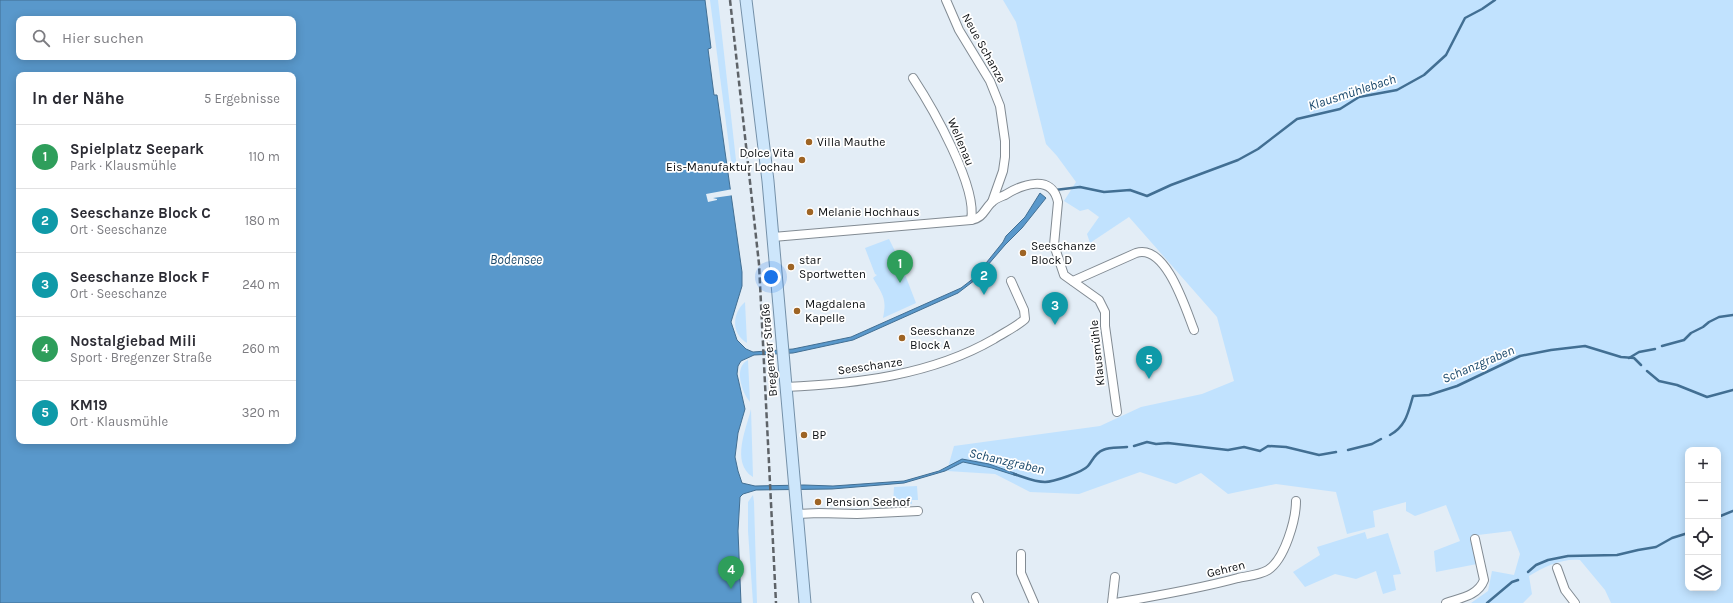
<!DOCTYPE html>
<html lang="de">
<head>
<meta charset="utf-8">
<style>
	body { margin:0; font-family:Karla,sans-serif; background:#f7f7f7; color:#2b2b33 }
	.controls { position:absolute; right:12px; bottom:12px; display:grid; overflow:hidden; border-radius:8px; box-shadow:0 2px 10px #0003 }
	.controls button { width:36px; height:36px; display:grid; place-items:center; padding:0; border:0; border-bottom:1px solid #e1e1e2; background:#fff; color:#2b2b33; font:20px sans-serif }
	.you { position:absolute; left:771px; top:277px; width:14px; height:14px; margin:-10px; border:3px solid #fff; border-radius:50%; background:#1a73e8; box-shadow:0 0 0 6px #1a73e833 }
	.badge { display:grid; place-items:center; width:26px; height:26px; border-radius:50%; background:#9e6424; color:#fff; font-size:13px; font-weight:700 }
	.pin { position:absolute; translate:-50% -33px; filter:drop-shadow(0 1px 2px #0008) }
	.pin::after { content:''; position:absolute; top:21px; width:14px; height:12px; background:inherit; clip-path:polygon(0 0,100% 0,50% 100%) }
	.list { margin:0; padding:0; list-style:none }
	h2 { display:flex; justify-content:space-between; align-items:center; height:52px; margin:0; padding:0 16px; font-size:17px }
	h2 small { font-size:13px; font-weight:400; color:#7c7c81 }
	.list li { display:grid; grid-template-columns:26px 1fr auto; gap:12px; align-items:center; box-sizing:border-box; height:64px; padding:0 16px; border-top:1px solid #e1e1e2 }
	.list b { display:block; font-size:15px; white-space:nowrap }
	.list p { margin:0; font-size:13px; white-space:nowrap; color:#7c7c81 }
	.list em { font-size:13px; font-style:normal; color:#7c7c81 }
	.icon { flex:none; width:22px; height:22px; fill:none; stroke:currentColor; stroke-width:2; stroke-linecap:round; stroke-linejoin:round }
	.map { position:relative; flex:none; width:1733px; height:603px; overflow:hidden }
	.search { position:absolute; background:#fff; box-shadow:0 2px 10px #0003; left:16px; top:16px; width:280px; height:44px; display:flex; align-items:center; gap:10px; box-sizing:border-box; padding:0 14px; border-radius:8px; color:#7c7c81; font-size:15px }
	.panel { position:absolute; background:#fff; box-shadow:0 2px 10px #0003; left:16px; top:72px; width:280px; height:372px; border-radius:8px }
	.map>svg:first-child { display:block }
</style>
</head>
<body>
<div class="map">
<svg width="1733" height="603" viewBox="0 0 1733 603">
	<rect width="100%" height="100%" fill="#e3edf6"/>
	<g fill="#c1e2fe" fill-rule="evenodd">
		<path d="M 710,0 L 718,0 L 737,169 L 732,169 Z"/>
		<path d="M 1003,0 L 1733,0 L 1733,603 L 1611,603 L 1605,590 L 1580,560 C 1562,558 1544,567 1529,576 L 1532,594 L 1523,603 L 1471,603 L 1488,591 L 1492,571 L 1514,575 L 1520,554 L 1511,531 L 1478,535 L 1474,543 L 1477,564 L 1436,572 L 1434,551 L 1460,541 L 1446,505 L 1415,516 L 1406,511 L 1406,502 L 1373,511 L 1375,527 L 1347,534 L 1336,492 L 1276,484 L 1228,494 L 1201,473 L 1176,484 L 1140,472 L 1079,494 L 1030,492 L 995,474 L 947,471 L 954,446 L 1100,426 L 1141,407 L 1202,394 L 1234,381 L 1217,317 L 1129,217 L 1090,243 L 1087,234 L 1099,217 L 1088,209 L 1080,211 L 1064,201 L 1076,182 L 1057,156 L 1046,144 L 1016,22 ZM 1688,450 L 1718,450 L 1718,588 L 1688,588 Z"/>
		<path d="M 889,239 L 899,259 L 916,303 L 883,318 C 887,299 883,295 873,278 L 877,275 L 875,274 L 865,248 Z"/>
		<path d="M 745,302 L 747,343 C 731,334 732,313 745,302 Z"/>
		<path d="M 748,360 L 750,402 C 742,393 733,367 748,360 Z"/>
		<path d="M 751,409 L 753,477 C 730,463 747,427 751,409 Z"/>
		<path d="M 917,486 L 918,500 L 912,500 L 912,504 L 893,504 L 894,487 Z"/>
		<path d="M 753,495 L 754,502 L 757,603 L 753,603 L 748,531 L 748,502 Z"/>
		<path d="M 1365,532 L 1367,539 L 1388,533 L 1401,574 L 1393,575 L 1396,590 L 1383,594 L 1376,571 L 1356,579 L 1335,574 L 1305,587 L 1293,572 L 1320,555 L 1317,547 Z"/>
	</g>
	<path fill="#5998cb" stroke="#426f93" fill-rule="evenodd" d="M 0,0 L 705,0 L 711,48 L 708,49 L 714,95 L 717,95 L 742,272 L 742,286 L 731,322 L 737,340 L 746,349 L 753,352 L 793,349 L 851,337 L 961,288 L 974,278 L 1003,242 L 1006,236 L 1025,217 L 1040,193 L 1046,198 L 1022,228 L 1005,245 L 975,280 L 958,293 L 853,340 L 793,353 L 754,355 L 741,361 L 738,366 L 737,374 L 745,409 L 738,433 L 735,457 L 738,471 L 742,483 L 755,486 L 804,485 L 833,486 L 904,481 L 939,471 L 962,459 L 989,464 L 1017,474 L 1017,476 L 992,468 L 963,462 L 945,471 L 904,483 L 832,489 L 756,490 L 743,494 L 740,497 L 738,531 L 741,603 L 0,603 ZM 19,19 L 293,19 L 293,57 L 19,57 ZM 19,75 L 293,75 L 293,441 L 19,441 Z"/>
	<path fill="#e3edf6" d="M 733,189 L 734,195 L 713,198 L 717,199 L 717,200 L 708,202 L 706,194 Z"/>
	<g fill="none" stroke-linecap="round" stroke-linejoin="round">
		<g stroke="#426f93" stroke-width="2.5">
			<path d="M 1055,190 L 1080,187 L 1104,192 L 1130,190 L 1147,196 L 1171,185 L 1238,160 L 1258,149 L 1297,119 L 1340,109 L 1359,97 L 1397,90 L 1424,75 L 1446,55 L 1465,18 L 1482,9 L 1495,0"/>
			<path d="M 1662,346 L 1684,340 L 1691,333 L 1703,327 L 1709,322 L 1719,317 L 1733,315"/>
			<path d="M 1629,358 L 1639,352 L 1655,349"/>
			<path d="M 1647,371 L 1659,381 L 1677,385 L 1707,397 L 1733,390"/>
			<path d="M 1390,435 C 1406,426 1408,413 1413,396 L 1429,395 L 1457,386 L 1520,356 L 1551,350 L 1585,346 L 1621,357 L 1634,358 L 1641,365"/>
			<path d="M 1134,446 L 1147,442 L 1156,444 L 1168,443 L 1228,450 L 1244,447 L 1260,451 L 1268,446 L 1286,447 L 1319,455 L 1336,452"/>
			<path d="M 1348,450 L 1372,444 L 1381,439"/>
			<path d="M 1014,474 C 1024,477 1034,482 1045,482 C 1053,482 1083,472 1088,466 C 1093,460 1095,453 1103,450 C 1110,447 1119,448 1127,447"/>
			<path d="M 1718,517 L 1733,511"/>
			<path d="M 1528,572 L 1536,565 L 1548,560 L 1568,556 L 1617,555 L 1638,550 L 1656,547 L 1672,538 L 1688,533"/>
			<path d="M 1487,603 L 1512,582 L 1518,580"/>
		</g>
		<g stroke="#828b93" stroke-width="10">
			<g id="minor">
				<path d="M 946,0 L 959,30 L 990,81 L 1000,106 L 1005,141 L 1005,157 L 1003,171 L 992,202"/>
				<path d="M 913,78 C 932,107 978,187 971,220"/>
				<path d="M 773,237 L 971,220 C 983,218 984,210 991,203 C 994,199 1000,197 1005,195 C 1021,185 1052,173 1058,202 L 1054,245 L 1064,275 L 1099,300 L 1105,312 L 1105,326 L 1117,412"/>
				<path d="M 1073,281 L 1136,253 C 1166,243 1186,310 1194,330"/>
				<path d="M 785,387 C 856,384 932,375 994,339 C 1005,332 1016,327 1025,319 L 1024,310 L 1011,281"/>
				<path d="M 797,514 L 819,513 L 857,514 L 918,511"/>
				<path d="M 1021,554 L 1021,573 L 1034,603"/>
				<path d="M 1557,568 L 1565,590 L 1575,603"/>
				<path d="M 976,597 L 979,603"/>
				<path d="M 1112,603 L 1115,577"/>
				<path d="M 1115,603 C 1156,596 1198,589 1238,578 C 1247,576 1260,575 1268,570 C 1285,559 1296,519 1296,501"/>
				<path d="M 1446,603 C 1460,598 1478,596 1484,580 L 1475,539"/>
			</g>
		</g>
		<g stroke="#7490a8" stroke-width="13">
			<path id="major" d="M 746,0 L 768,181 L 805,603"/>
		</g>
		<use href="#minor" stroke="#fff" stroke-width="8"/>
		<use href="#major" stroke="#cde6fb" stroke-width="11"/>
		<path stroke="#5e6368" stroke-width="2.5" stroke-dasharray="6 3" stroke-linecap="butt" d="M 730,0 L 759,264 L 776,603"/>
	</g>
	<g fill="#9e6424" stroke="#fff" stroke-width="1.5">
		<circle cx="809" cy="142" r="4"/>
		<circle cx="802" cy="160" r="4"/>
		<circle cx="810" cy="212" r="4"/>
		<circle cx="1023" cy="253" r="4"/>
		<circle cx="791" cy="267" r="4"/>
		<circle cx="797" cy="311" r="4"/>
		<circle cx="902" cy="338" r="4"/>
		<circle cx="804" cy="435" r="4"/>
		<circle cx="818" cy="502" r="4"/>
	</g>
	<g text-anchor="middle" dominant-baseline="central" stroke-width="3.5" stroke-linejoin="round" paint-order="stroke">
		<g font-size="12" fill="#0b0e11" stroke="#fff">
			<text transform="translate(984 48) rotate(61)">Neue Schanze</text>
			<text transform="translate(961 142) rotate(67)">Wellenau</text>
			<text transform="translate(769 350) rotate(-95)">Bregenzer Straße</text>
			<text transform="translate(1097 353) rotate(-96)">Klausmühle</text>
			<text transform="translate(870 366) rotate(-8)">Seeschanze</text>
			<text transform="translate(1226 569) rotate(-14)">Gehren</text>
		</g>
		<g font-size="12" fill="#0b0e11" stroke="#fff" text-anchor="start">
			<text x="817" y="142">Villa Mauthe</text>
			<text x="794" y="153" text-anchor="end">Dolce Vita<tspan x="794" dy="14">Eis-Manufaktur Lochau</tspan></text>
			<text x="818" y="212">Melanie Hochhaus</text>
			<text x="1031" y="246">Seeschanze<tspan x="1031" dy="14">Block D</tspan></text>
			<text x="799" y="260">star<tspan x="799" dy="14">Sportwetten</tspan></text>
			<text x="805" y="304">Magdalena<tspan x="805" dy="14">Kapelle</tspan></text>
			<text x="910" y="331">Seeschanze<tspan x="910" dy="14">Block A</tspan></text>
			<text x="812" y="435">BP</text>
			<text x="826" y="502">Pension Seehof</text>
		</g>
		<g font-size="13" font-style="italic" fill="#19486b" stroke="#fff">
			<text transform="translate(1352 92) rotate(-18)">Klausmühlebach</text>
			<text x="516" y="259">Bodensee</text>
			<text transform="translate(1478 364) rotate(-23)">Schanzgraben</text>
			<text transform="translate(1007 461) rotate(13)">Schanzgraben</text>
		</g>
	</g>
</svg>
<div class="controls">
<button>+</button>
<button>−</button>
<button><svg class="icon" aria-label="locate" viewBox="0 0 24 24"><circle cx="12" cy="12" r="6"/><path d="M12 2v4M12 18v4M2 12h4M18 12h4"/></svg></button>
<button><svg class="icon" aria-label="layers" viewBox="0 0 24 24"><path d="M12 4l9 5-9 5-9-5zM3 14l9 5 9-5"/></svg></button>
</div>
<div class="you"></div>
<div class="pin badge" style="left:900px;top:283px;background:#2e9e5b">1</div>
<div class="pin badge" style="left:984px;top:295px;background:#0f9aa8">2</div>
<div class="pin badge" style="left:1055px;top:325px;background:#0f9aa8">3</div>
<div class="pin badge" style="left:731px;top:589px;background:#2e9e5b">4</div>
<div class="pin badge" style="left:1149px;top:379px;background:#0f9aa8">5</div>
<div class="search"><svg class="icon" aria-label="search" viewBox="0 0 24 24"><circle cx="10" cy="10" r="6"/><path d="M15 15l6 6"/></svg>Hier suchen</div>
<section class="panel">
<h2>In der Nähe<small>5 Ergebnisse</small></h2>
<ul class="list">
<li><span class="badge" style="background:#2e9e5b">1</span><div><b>Spielplatz Seepark</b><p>Park · Klausmühle</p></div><em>110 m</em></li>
<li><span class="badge" style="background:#0f9aa8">2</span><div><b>Seeschanze Block C</b><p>Ort · Seeschanze</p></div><em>180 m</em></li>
<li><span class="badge" style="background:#0f9aa8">3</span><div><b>Seeschanze Block F</b><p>Ort · Seeschanze</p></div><em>240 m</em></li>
<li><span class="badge" style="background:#2e9e5b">4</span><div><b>Nostalgiebad Mili</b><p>Sport · Bregenzer Straße</p></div><em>260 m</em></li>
<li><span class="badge" style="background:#0f9aa8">5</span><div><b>KM19</b><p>Ort · Klausmühle</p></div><em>320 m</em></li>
</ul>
</section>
</div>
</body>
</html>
